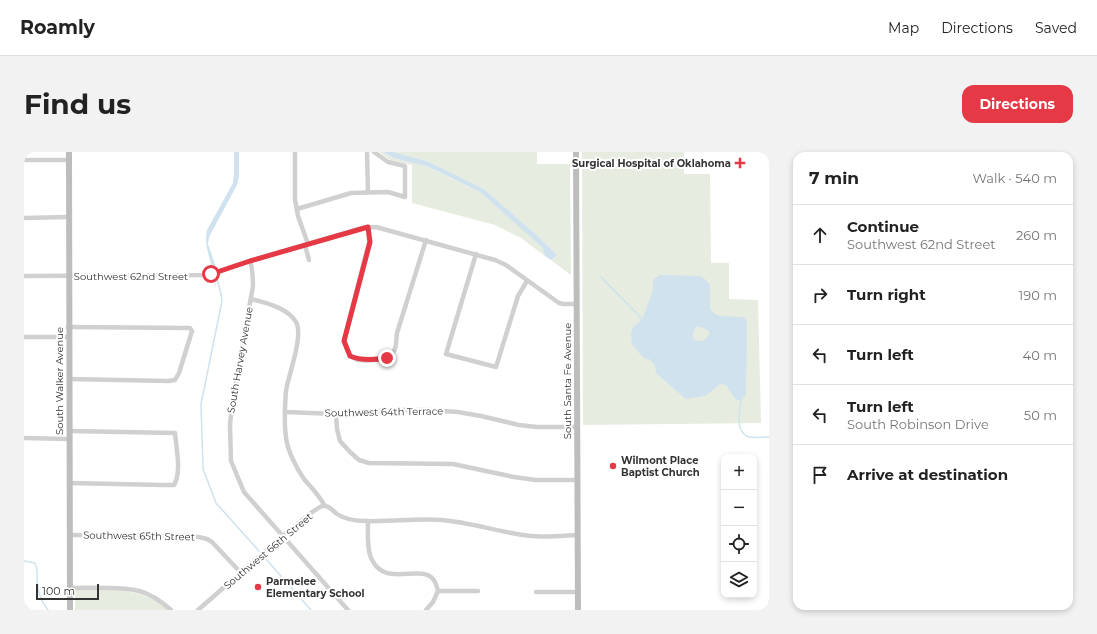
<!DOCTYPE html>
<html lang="en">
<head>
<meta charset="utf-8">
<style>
	body { margin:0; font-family:Montserrat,sans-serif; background:#f2f2f2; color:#222 }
	.controls { position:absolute; right:12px; bottom:12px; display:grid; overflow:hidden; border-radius:8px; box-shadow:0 2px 6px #0003 }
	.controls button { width:36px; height:36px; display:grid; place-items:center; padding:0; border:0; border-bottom:1px solid #e0e0e0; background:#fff; color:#222; font:20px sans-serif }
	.scale { position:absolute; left:12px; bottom:10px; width:63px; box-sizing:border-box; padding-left:4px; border:2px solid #333; border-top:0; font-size:11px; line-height:14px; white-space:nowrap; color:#333; -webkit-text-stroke:3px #fff; paint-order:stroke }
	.stop { position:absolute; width:12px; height:12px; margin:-9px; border:3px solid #e63946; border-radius:50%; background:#fff }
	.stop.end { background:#e63946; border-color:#fff; box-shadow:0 1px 4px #0008 }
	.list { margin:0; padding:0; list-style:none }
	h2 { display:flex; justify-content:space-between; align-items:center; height:52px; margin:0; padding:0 16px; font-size:17px }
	h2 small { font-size:13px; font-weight:400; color:#767676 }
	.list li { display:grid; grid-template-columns:26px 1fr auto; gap:12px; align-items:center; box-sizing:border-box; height:60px; padding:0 16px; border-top:1px solid #e0e0e0 }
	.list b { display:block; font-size:15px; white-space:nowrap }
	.list p { margin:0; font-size:13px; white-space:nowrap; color:#767676 }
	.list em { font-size:13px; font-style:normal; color:#767676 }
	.icon { flex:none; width:22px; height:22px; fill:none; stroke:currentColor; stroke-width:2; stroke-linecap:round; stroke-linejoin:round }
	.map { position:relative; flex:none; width:745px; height:458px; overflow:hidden; border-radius:12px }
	header { display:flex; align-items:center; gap:24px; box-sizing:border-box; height:56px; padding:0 20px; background:#fff; border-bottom:1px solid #e0e0e0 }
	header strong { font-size:19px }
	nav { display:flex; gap:22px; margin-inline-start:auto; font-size:14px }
	.intro { display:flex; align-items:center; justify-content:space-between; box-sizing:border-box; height:96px; padding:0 24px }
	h1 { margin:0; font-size:28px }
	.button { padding:10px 18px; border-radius:12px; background:#e63946; color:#fff; font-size:14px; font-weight:700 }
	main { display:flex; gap:24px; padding:0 24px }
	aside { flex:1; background:#fff; border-radius:12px; box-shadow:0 2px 6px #0003 }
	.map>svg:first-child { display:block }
</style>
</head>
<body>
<header>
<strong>Roamly</strong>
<nav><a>Map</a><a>Directions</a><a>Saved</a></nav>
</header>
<div class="intro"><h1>Find us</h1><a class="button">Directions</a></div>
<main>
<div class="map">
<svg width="745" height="458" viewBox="0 0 745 458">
	<rect width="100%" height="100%" fill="#fff"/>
	<g fill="#e6ecdf">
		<path d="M 355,0 L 359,0 L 370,6 L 381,9 L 402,14 L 456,40 L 520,96 L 521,104 L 497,86 L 471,73 L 388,51 L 388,13 L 366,8 Z"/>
		<path d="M 369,0 L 513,0 L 513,12 L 546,12 L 547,123 L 527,108 L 533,103 L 515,85 L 460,37 L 403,9 Z"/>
		<path d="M 558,0 L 660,0 L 660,22 L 686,22 L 687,111 L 705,111 L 705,147 L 734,148 L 737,271 L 559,273 Z"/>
		<path d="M 51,438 C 83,438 119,434 144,458 L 51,458 Z"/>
	</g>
	<g fill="#cfe2ee" fill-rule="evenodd">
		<path d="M 210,0 L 215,0 L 215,25 L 213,33 L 185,85 L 184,92 L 192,115 L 188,116 C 185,103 180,92 183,78 L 209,31 L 210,21 Z"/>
		<path d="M 359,0 L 369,0 L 403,9 L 460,37 L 515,85 L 533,103 L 527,108 L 521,104 L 519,96 L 456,40 L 413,19 L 402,14 L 381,9 L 370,6 Z"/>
		<path d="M 636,123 L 676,124 L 680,126 L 686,133 L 686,156 C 692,169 709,162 721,166 L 723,170 L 722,242 L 718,248 L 713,248 C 708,244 706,238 702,233 L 696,232 L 681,244 L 662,247 L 632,221 L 631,213 L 625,207 L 622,207 L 616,202 L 608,192 L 607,180 L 610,174 L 618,168 L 629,138 L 629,128 ZM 677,175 L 685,179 L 685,183 C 683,185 682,187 680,188 C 678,189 675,189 674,189 C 666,187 669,180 672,175 Z"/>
	</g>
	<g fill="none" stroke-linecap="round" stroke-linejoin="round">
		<g stroke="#cfe2ee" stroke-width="1.5">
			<path d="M 192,123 L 197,142 L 198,149 L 177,252 L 179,317 L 192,351 L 235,399"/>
			<path d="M 577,125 L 620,169"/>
			<path d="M 717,247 C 716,259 710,280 725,285 C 731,286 739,285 745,285"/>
			<path d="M 241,406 L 287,458"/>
			<path d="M 0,409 L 11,411 C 14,417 13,421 13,427 C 13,439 17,449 24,458"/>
		</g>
		<g stroke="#d0d0d0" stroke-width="4.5">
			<path d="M 271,0 L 271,48 L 274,64 L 284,92"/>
			<path d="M 343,0 L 344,40"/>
			<path d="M 0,8 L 45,8"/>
			<path d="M 273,57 L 327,41 L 364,40 L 381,45 L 381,14 L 364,10 L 350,0"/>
			<path d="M 0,66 L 44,65"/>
			<path d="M 344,75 L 345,90 L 320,189 L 326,204 C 328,205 331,207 334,208 C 344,209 365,209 370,199 C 373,194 372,186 373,181 L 402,88"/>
			<path d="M 281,93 L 285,108"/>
			<path d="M 452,102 L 422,202 L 472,215 L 494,144 L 503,129"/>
			<path d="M 226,109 C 229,118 229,125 229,134 L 208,252 L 206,273 L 207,309 L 220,340 L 324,458"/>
			<path d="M 0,124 L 179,123 L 194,120 L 226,109 L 338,76 L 352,75 L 471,108 L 482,113 L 535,151 L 539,152 L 553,152"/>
			<path d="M 227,147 C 242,151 264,156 272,170 C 280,184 264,224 262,239 C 261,252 260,272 262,285 C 263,298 273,317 280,327 C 288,336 295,343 301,354"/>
			<path d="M 44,175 L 166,176 L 168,179 L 155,221 L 151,228 L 144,229 L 45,227"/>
			<path d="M 0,185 L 45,185"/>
			<path d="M 261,260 L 312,262 L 367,258 L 404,258 L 434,260 L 457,264 L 495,273 L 513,275 L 553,275"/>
			<path d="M 312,262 L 313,277 L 316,289 L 326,300 L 335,308 L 345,311 L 429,312 L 490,325 L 512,328 L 553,328"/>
			<path d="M 45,279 L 151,281 C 152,296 158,320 150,333 L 139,333 L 45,331"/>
			<path d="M 0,286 L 45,287"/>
			<path d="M 344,369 C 344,380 343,393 346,403 C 347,407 349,410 352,414 C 368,432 397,413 409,427 C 412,430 413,435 414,439 L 409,450 L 402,458"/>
			<path d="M 46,383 L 170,384 L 183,387 L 188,390 L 217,421"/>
			<path d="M 46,436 C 66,436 96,434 115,439 C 127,442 138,450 147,458"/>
			<path d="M 414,439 L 454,439"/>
			<path d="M 512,440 L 554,440"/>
			<path d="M 174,458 C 205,431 235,404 266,378 C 276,371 287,359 298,354 C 304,352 309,359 313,362 C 322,368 332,369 342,369 C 367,370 393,366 418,368 C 443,370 468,378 493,382 C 512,386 533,384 553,383"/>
		</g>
		<g stroke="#bdbdbd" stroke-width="6">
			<path d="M 45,0 L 46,458"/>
			<path d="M 552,0 L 554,458"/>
		</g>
	</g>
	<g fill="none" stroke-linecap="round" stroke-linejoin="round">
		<path stroke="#e63946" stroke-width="5" d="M 187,122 L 226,109 L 344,75 L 346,90 L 320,189 L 326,204 C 337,209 350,208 363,206"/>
	</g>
	<g fill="#e63946" stroke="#fff" stroke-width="1.5">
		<path d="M714 5h4v4h4v4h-4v4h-4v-4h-4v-4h4z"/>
		<circle cx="589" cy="314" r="4"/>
		<circle cx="234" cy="435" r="4"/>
	</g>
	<g text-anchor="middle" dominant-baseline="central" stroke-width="4" stroke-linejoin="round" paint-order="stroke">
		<g font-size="10" font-weight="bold" fill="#333" stroke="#fff" text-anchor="start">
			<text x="707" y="11" text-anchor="end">Surgical Hospital of Oklahoma</text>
			<text x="597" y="308">Wilmont Place<tspan x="597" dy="12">Baptist Church</tspan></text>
			<text x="242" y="429">Parmelee<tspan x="242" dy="12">Elementary School</tspan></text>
		</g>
		<g font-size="10" fill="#333" stroke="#fff">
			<text x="107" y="124">Southwest 62nd Street</text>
			<text transform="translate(216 208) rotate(-80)">South Harvey Avenue</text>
			<text transform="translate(35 229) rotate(-90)">South Walker Avenue</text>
			<text transform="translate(543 229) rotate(-90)">South Santa Fe Avenue</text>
			<text transform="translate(360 260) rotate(-1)">Southwest 64th Terrace</text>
			<text transform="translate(115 384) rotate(1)">Southwest 65th Street</text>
			<text transform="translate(244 399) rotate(-40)">Southwest 66th Street</text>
		</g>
	</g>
</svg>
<div class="controls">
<button>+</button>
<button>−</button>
<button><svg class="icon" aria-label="locate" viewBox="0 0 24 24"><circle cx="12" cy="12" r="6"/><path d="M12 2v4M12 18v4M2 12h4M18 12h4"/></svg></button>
<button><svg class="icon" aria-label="layers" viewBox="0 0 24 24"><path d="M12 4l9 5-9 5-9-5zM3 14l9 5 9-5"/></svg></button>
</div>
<div class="scale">100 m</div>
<div class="stop" style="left:187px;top:122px"></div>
<div class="stop end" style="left:363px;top:206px"></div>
</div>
<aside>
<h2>7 min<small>Walk · 540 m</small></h2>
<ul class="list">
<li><svg class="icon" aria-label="ahead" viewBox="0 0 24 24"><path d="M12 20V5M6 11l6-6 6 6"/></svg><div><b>Continue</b><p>Southwest 62nd Street</p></div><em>260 m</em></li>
<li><svg class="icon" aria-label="right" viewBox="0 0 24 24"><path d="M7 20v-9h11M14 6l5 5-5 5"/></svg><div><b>Turn right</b></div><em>190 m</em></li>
<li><svg class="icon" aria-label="left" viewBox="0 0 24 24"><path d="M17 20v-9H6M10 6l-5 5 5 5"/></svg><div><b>Turn left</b></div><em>40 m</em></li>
<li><svg class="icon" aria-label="left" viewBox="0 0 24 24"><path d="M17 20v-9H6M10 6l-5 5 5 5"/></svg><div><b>Turn left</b><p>South Robinson Drive</p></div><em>50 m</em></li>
<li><svg class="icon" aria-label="arrive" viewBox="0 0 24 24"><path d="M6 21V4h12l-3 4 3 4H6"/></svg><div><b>Arrive at destination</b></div></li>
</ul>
</aside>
</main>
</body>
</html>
